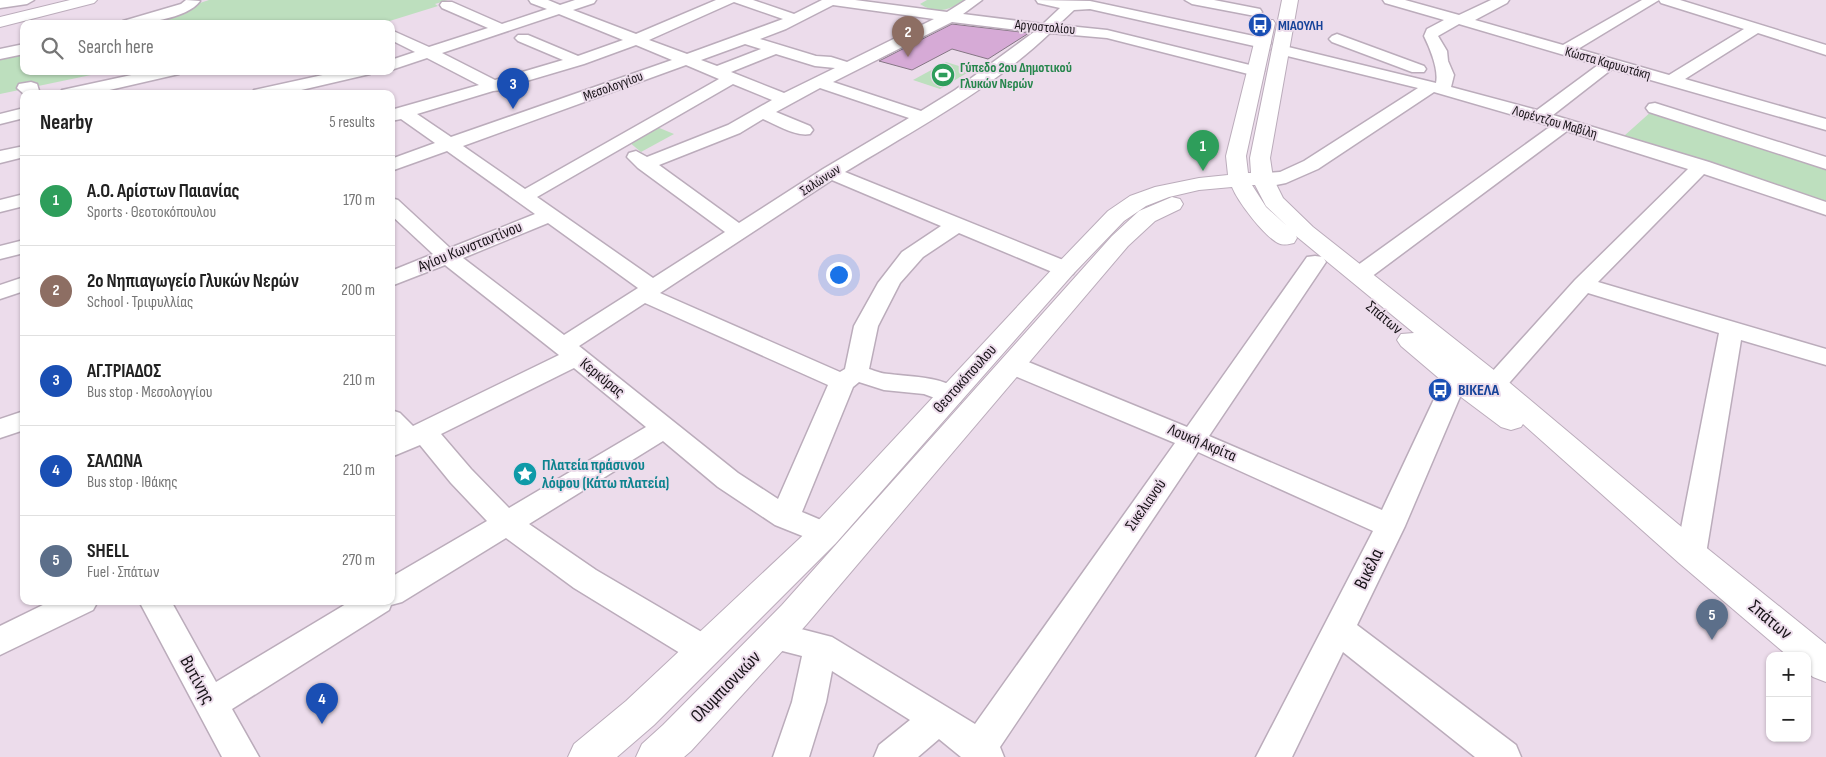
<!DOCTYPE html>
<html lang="en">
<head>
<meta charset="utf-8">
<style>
	body { margin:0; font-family:"Sofia Sans Condensed",sans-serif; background:#f2f2f2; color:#222 }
	.controls { position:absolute; right:15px; bottom:15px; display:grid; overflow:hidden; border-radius:10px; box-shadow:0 1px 4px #0004 }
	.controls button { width:45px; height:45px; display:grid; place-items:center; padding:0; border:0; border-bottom:1px solid #e0e0e0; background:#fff; color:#222; font:25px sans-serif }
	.you { position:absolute; left:838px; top:274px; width:18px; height:18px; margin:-12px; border:4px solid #fff; border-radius:50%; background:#1a73e8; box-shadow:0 0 0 8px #1a73e833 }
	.badge { display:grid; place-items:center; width:32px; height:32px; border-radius:50%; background:#b45309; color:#fff; font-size:16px; font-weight:700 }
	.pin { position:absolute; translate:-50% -41px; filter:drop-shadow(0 1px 2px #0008) }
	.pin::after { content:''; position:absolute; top:26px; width:18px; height:15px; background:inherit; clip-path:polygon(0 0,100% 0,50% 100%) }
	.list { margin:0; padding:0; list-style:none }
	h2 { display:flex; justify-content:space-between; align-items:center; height:65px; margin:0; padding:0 20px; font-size:21px }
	h2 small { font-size:16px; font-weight:400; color:#767676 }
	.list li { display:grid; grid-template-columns:32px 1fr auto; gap:15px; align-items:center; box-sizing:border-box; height:90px; padding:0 20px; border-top:1px solid #e0e0e0 }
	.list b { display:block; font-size:19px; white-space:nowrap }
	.list p { margin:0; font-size:16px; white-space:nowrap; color:#767676 }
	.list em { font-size:16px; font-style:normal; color:#767676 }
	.icon { flex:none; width:28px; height:28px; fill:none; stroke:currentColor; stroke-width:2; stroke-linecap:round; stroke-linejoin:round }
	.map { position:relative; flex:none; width:1826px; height:757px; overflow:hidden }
	.search { position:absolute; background:#fff; box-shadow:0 1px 4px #0004; left:20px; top:20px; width:375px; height:55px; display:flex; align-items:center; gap:12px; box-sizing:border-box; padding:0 18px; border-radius:10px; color:#767676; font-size:19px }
	.panel { position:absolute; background:#fff; box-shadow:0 1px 4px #0004; left:20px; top:90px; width:375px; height:515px; border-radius:10px }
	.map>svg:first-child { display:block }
</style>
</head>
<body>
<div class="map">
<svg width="1826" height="757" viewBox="0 0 1826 757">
	<rect width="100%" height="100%" fill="#ecdceb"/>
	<g fill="#bddfbe">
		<path d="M 209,0 L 448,0 L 435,4 L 438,6 L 380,24 L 136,24 Z"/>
		<path d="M 927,0 L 965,0 C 950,10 936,15 920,4 Z"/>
		<path d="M 24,53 L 24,71 L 110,71 L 0,94 L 0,58 Z"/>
		<path d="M 946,62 L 972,70 L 940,89 L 913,80 Z"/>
		<path d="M 1653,110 L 1826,165 L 1826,202 L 1669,149 L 1624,136 Z"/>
		<path d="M 657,127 L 674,134 L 641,152 L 629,142 Z"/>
	</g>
	<path fill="#d6aad6" stroke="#857684" d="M 952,24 L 1029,33 L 988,59 L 952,49 L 912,70 L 879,61 Z"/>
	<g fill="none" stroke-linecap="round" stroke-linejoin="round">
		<g stroke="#bbacbb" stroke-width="3">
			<g id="minor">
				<path d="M 0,0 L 34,0 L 27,4 L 0,8 Z"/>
				<path d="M 186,0 L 200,1 C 187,19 142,24 121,24 L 123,21 L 181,4 Z"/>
				<path d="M 529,0 L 548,0 L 560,5 L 575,0 L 596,0 L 594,3 L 573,10 L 636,34 L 716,0 L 753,0 L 794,14 L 822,0 L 855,0 L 947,12 L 966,0 L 982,0 L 963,14 L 1043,24 L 1060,8 L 1038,3 L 1036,0 L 1090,1 L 1263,38 L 1268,40 L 1271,43 L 1268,46 L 1263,48 L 1090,9 L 1074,10 L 1058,25 L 1107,30 L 1262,68 L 1264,71 L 1262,74 L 1256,76 L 1107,38 L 1050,33 C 993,88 912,131 845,172 L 1073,264 L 1076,269 L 1073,274 L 1065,276 L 1057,274 L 959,233 L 923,257 L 900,283 L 878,326 L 869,369 C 876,371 882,374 889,374 C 910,377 951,376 964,396 L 960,402 L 951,404 L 924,394 L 884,390 L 859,382 L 853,387 L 802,512 L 835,526 L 840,534 L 835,542 L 825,545 L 775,525 L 718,487 L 663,441 L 529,524 L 596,570 L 717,641 L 721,651 L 717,661 L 705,665 L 693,661 L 574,588 L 506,538 L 402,602 L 391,605 L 389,610 L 232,709 L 259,757 L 222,757 L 139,601 L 171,601 L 216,682 L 351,601 L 391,601 L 391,577 L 487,521 L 451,483 L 420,445 L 391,457 L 391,410 L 400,413 L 413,426 L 559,355 L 445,265 L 391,286 L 391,271 L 433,254 L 391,215 L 391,198 L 398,200 L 450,248 L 535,214 L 447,151 L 391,171 L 391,159 L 435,143 L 401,119 L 391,121 L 391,110 L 479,85 L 427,58 L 391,70 L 391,60 L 415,52 L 391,40 L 391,30 L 429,47 L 488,28 L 442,8 L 440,5 L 442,2 L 452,2 L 502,24 L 547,9 L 531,3 ZM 734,2 L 783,19 L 687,54 L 649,40 ZM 833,5 L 934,19 L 847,62 L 831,57 L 816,56 L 760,39 L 786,29 ZM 559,14 L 623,40 L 578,56 L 528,35 L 518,35 L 515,38 L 518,41 L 563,60 L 495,80 L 442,53 ZM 952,22 L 1034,32 L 955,90 L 921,111 L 833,82 ZM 745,44 L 761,49 L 717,66 L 701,60 ZM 636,45 L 672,60 L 451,137 L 417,114 L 493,91 L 502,90 L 503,88 L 584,64 ZM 776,54 L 815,66 L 835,68 L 784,93 L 731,72 ZM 686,65 L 719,79 L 525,189 L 463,146 ZM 733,84 L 772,100 L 728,125 L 647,157 L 636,151 L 629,153 L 627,157 L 638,168 L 725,232 L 653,278 L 537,197 ZM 820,88 L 909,118 L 823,169 L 739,223 L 659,165 L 740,133 L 763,119 C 777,125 796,137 810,134 L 813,130 L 810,126 L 776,112 ZM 832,180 L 941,226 L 902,252 L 878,283 L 854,326 L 845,369 L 840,372 L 660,293 ZM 548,223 L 638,288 L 564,335 L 463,258 ZM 645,303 L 828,385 L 778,499 L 738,473 L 579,346 ZM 574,368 L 646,427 L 509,508 L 471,469 L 441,434 Z"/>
				<path d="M 1185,0 L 1214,0 L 1260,9 L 1262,12 L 1260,15 L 1255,16 L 1192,4 Z"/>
				<path d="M 1383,0 L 1405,0 L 1459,15 L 1491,0 L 1509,0 L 1507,3 L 1475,20 L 1563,45 L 1642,0 L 1659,0 L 1578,49 L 1669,75 L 1744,29 L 1661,3 L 1659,0 L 1680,0 L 1826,45 L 1826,55 L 1758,33 L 1685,79 L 1826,119 L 1826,130 L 1612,69 L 1553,115 L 1709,162 L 1826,202 L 1826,215 L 1704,174 L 1598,282 L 1826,349 L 1826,365 L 1741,340 L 1706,554 L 1702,562 L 1691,566 L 1680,562 L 1676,554 L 1719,333 L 1588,293 L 1503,390 L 1494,392 L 1485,390 L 1481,384 L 1575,280 L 1688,169 L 1567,131 L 1367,280 L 1359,282 L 1351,280 L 1348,275 L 1351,270 L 1551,126 L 1434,92 L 1318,169 L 1286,183 L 1276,185 L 1255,182 L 1252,178 L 1255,174 L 1280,172 L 1304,161 L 1418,88 L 1275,53 L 1272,50 L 1275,47 L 1280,45 L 1436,83 C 1439,70 1430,48 1424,36 L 1427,29 L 1444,20 L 1385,3 ZM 1459,24 L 1598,65 L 1537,110 L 1451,87 L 1454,75 L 1448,61 L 1447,51 L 1438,36 Z"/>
				<path d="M 1337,34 L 1424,66 L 1426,69 L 1424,72 L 1412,72 L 1332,42 L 1329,39 L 1332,36 Z"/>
				<path d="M 24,44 L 24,54 L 0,59 L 0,49 Z"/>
				<path d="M 150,71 L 181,71 L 179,74 L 92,94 L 60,94 L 62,90 Z"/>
				<path d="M 341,71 L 372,71 L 370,74 L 284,94 L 252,94 L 254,90 Z"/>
				<path d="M 31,82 L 37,84 L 40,94 L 24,94 L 17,88 L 19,84 Z"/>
				<path d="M 1655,103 L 1826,157 L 1826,169 L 1649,112 L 1646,108 L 1649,104 Z"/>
				<path d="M 24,108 L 24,118 L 0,124 L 0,114 Z"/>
				<path d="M 24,146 L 24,157 L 0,163 L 0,151 Z"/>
				<path d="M 24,194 L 24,206 L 0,212 L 0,200 Z"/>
				<path d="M 24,240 L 24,253 L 0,259 L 0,246 Z"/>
				<path d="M 1315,256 L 1323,257 L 1326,262 L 1209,436 L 1382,510 L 1444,378 L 1447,372 L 1456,370 L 1465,372 L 1468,378 L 1405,526 L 1357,625 L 1516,745 L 1521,757 L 1475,757 L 1343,652 L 1292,757 L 1256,757 L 1373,531 L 1198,452 L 1000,747 L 1004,757 L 961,757 L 939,739 L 918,757 L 874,757 L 879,745 L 910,720 L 832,671 L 826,702 L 809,757 L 773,757 L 792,702 L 802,656 L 763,646 L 758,636 L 763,626 L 774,622 L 832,637 L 975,724 L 1175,443 L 1003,371 L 1000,365 L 1003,359 L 1012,357 L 1021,359 L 1187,427 L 1307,257 Z"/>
				<path d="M 24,277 L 24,291 L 0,299 L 0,285 Z"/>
				<path d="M 24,411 L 24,430 L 0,438 L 0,419 Z"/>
				<path d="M 51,601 L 98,601 L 93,610 L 0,655 L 0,626 Z"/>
			</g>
		</g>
		<g stroke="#bbacbb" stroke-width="2">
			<g id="major">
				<path d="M 70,0 L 97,0 L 94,3 L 0,27 L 0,17 Z"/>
				<path d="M 1282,0 L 1298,0 L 1270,158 L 1273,178 L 1283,198 L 1313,227 L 1504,378 L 1703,545 L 1826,644 L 1826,682 L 1813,677 L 1807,672 L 1807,656 L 1788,656 L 1679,563 L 1523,424 L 1521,427 L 1511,430 L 1501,427 L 1461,397 L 1401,346 L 1397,340 L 1401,334 L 1414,333 L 1296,236 L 1297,238 L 1294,243 C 1289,244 1284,246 1278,243 C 1264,236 1238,202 1232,187 L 1199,190 L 1169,197 L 1146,206 L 1124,221 L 1073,274 L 836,543 L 654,725 L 617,757 L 568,757 L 574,744 L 626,701 L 814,525 L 1057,264 L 1108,211 L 1130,196 L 1155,187 L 1199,178 L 1228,175 L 1226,156 L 1259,23 L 1261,20 L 1273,20 L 1275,23 L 1246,156 L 1248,173 L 1251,173 L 1250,158 ZM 1252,185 L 1255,185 L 1266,206 L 1287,226 L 1266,207 Z"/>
				<path d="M 1172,197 L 1180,199 L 1183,204 L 1180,209 L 1155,221 L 1128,246 L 806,625 L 691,751 L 684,757 L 636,757 L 642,744 L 663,725 L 782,605 L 1112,236 L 1139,211 Z"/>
			</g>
		</g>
		<use href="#minor" fill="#fff" fill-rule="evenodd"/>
		<use href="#major" fill="#fff" fill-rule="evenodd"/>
	</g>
	<defs>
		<g id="bus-disc" transform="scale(1.25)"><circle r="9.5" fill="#1a4fb4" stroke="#ecdceb"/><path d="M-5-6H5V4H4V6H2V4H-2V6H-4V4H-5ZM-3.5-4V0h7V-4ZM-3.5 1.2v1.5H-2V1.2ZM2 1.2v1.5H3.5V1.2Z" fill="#fff"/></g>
		<g id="stadium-disc" transform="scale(1.25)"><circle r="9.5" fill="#2e9e5b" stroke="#ecdceb"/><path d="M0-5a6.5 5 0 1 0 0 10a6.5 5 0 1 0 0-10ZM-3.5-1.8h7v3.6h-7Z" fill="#fff"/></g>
		<g id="sight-disc" transform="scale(1.25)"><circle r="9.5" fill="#0f9aa8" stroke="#ecdceb"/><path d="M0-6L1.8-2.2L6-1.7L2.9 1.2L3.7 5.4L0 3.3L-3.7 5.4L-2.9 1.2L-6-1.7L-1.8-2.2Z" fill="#fff"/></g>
	</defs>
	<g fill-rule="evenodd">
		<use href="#bus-disc" x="1260" y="25"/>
		<use href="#stadium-disc" x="943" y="75"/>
		<use href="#bus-disc" x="1440" y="390"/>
		<use href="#sight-disc" x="525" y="474"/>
	</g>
	<g text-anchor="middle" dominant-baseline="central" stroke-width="4" stroke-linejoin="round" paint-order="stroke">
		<g font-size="14" font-weight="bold" fill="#164399" stroke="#ecdceb" text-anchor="start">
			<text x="1278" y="25">ΜΙΑΟΥΛΗ</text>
		</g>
		<g font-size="14" fill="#181318" stroke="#ecdceb">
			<text transform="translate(1045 27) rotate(5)">Αργοστολίου</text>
			<text transform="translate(1608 63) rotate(16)">Κώστα Καρυωτάκη</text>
			<text transform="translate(613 86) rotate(-20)">Μεσολογγίου</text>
			<text transform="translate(1555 122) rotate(16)">Λορέντζου Μαβίλη</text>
			<text transform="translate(820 180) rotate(-33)">Σαλώνων</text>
		</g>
		<g font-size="14" font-weight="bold" fill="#27864d" stroke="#ecdceb" text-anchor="start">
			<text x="960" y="67">Γύπεδο 2ου Δημοτικού<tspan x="960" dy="16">Γλυκών Νερών</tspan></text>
		</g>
		<g font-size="16" fill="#181318" stroke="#ecdceb">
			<text transform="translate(470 247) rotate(-22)">Αγίου Κωνσταντίνου</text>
			<text transform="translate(1384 318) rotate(40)">Σπάτων</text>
			<text transform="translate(602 378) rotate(39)">Κερκύρας</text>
			<text transform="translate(965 379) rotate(-48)">Θεοτοκόπουλου</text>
			<text transform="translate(1202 443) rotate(23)">Λουκή Ακρίτα</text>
			<text transform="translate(1146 505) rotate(-55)">Σικελιανού</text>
		</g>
		<g font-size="16" font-weight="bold" fill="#164399" stroke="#ecdceb" text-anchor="start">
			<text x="1458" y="390">ΒΙΚΕΛΑ</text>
		</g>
		<g font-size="16" font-weight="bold" fill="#0d838f" stroke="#ecdceb" text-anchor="start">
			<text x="542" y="465">Πλατεία πράσινου<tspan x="542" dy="18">λόφου (Κάτω πλατεία)</tspan></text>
		</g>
		<g font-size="19" fill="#181318" stroke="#ecdceb">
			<text transform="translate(1369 569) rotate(-64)">Βικέλα</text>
			<text transform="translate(1770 620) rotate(40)">Σπάτων</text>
			<text transform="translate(197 680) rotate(61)">Βυτίνης</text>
			<text transform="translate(726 687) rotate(-46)">Ολυμπιονικών</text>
		</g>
	</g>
</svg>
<div class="controls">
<button>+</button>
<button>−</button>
</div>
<div class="you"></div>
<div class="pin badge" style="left:1203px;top:171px;background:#2e9e5b">1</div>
<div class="pin badge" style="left:908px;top:57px;background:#8d6e63">2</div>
<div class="pin badge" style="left:513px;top:109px;background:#1a4fb4">3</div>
<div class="pin badge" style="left:322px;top:724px;background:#1a4fb4">4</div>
<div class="pin badge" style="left:1712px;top:640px;background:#5c6f8a">5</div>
<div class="search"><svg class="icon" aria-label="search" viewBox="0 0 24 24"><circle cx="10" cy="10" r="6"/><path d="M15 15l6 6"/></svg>Search here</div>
<section class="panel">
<h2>Nearby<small>5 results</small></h2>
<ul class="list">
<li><span class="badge" style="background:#2e9e5b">1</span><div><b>Α.Ο. Αρίστων Παιανίας</b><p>Sports · Θεοτοκόπουλου</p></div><em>170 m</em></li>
<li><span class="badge" style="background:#8d6e63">2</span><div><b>2ο Νηπιαγωγείο Γλυκών Νερών</b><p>School · Τριφυλλίας</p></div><em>200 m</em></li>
<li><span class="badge" style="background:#1a4fb4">3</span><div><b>ΑΓ.ΤΡΙΑΔΟΣ</b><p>Bus stop · Μεσολογγίου</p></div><em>210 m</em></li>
<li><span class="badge" style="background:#1a4fb4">4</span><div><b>ΣΑΛΩΝΑ</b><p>Bus stop · Ιθάκης</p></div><em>210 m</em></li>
<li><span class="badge" style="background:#5c6f8a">5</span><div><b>SHELL</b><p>Fuel · Σπάτων</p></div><em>270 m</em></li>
</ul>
</section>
</div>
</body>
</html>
